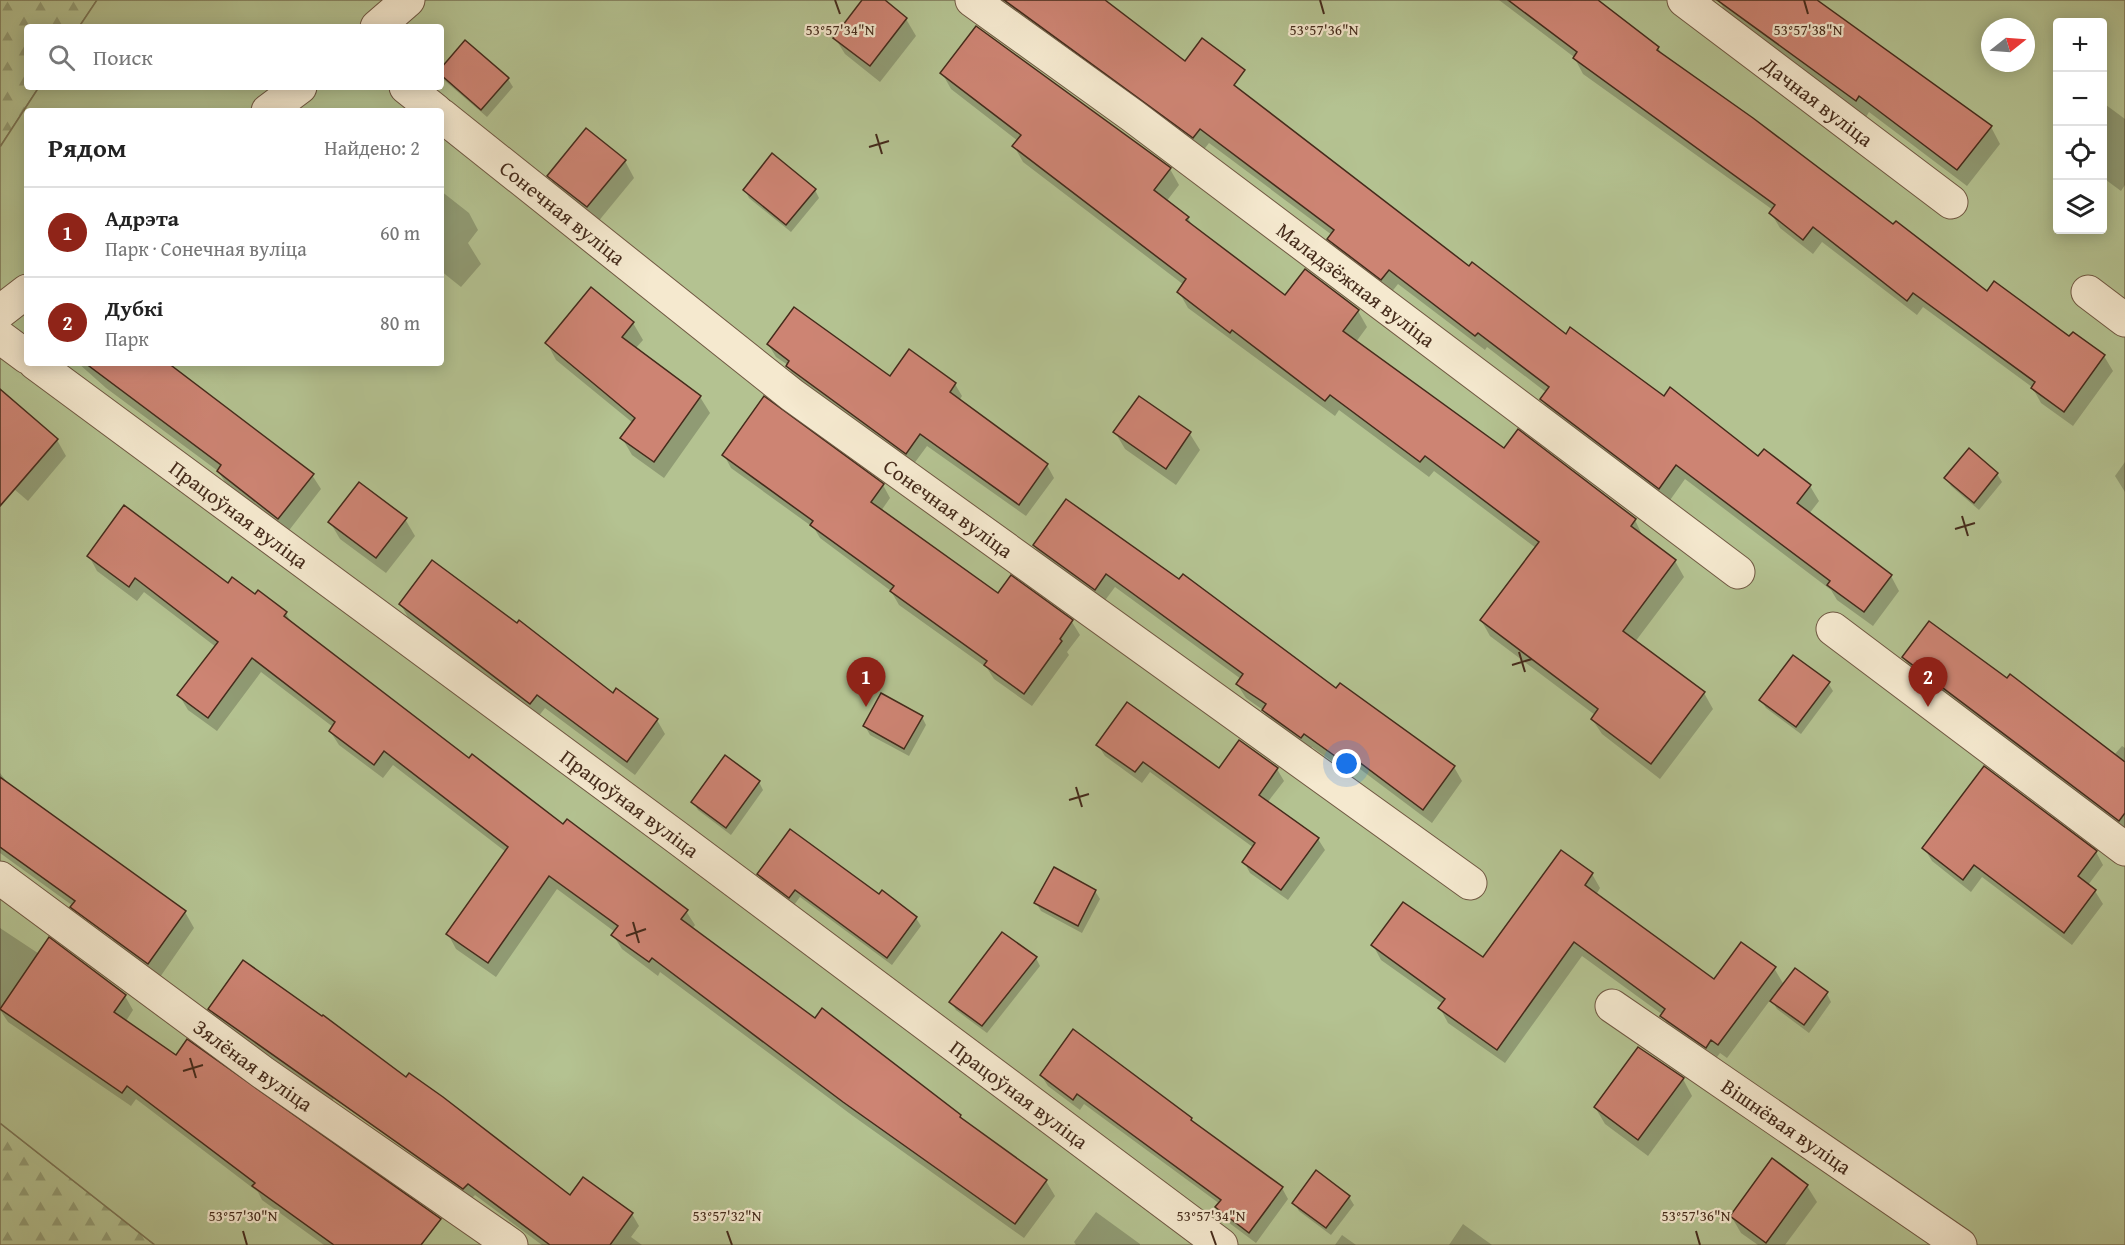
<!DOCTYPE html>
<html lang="ru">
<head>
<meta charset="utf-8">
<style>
	body { margin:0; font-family:"Gentium Book Plus",serif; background:#f6f6f6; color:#222 }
	.controls { position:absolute; right:18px; top:18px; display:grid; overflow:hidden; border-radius:6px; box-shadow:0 3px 15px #0003 }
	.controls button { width:54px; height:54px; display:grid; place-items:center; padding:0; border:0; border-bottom:2px solid #e0e0e0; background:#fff; color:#222; font:30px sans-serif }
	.compass { position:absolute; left:1981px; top:18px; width:54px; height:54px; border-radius:50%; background:#fff; box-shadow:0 3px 15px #0003; rotate:73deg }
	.you { position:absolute; left:1347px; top:764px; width:21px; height:21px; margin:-15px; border:4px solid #fff; border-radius:50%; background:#1a73e8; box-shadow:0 0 0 9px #1a73e833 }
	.badge { display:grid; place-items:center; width:39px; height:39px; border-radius:50%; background:#8f2418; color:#fff; font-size:20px; font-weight:700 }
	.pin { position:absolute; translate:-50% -50px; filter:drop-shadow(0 2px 3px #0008) }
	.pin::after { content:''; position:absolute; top:32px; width:21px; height:18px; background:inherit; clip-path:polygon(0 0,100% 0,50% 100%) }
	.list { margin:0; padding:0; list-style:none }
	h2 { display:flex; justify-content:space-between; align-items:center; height:78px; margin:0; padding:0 24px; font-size:26px }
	h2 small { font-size:20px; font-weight:400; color:#767676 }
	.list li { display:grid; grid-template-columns:39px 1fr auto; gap:18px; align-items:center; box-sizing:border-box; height:90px; padding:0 24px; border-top:2px solid #e0e0e0 }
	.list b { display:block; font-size:22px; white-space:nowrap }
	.list p { margin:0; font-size:20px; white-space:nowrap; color:#767676 }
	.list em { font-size:20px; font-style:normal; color:#767676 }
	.icon { flex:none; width:33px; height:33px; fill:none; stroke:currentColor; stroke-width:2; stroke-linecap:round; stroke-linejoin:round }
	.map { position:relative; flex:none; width:2125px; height:1245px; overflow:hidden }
	.search { position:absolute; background:#fff; box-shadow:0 3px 15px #0003; left:24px; top:24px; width:420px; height:66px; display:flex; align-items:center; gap:15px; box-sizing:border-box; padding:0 21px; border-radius:6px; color:#767676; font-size:22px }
	.panel { position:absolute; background:#fff; box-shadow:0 3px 15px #0003; left:24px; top:108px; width:420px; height:258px; border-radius:6px }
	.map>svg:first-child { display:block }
</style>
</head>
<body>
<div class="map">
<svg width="2125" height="1245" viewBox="0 0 2125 1245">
	<defs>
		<pattern id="forest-firs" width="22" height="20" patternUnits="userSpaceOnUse" patternTransform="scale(1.5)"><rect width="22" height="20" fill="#b4c291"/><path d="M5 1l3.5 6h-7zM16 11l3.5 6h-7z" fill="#949e76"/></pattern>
	</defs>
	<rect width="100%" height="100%" fill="#efddb5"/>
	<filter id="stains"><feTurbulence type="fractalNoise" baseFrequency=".00333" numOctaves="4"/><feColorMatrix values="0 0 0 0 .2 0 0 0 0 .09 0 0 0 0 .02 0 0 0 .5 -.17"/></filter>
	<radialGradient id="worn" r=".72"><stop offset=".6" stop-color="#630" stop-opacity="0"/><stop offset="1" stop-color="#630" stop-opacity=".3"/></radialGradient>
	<g fill="url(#forest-firs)" stroke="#7c7656" stroke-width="1.5">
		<path d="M 0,0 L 97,0 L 79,27 L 27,27 L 27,87 L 39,87 L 0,147 Z"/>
		<path d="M 0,1123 L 155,1245 L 0,1245 Z"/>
	</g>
	<path fill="#b4c291" stroke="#7c7656" stroke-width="1.5" fill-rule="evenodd" d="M 97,0 L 2125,0 L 2125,1245 L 155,1245 L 0,1123 L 0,147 L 39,87 L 441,87 L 441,27 L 79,27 ZM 2058,22 L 2102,22 L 2102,230 L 2058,230 ZM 1990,27 L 2026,27 L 2026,63 L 1990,63 ZM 27,111 L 441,111 L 441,363 L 27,363 Z"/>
	<g fill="#0003">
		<path d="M 864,0 L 882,0 L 906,19 L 916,36 L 880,82 L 845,54 L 835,38 Z"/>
		<path d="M 1000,0 L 1102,0 L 1283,136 L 1566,336 L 1759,458 L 1810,486 L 1819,501 L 1809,514 L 1891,576 L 1899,591 L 1873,626 L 1837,600 L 1831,590 L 1685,479 L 1668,503 L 1550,414 L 1542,399 L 1547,393 L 1487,347 L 1485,350 L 1398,284 L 1390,294 L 1338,254 L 1329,239 L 1332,235 L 1209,143 L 1202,152 Z"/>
		<path d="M 1499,0 L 1595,0 L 1658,48 L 1663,56 L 1893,227 L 1987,293 L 2104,356 L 2113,371 L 2073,426 L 2041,403 L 2032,387 L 1923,307 L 1917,315 L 1822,242 L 1813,254 L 1780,228 L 1771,213 L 1773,210 L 1583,74 L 1574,57 Z"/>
		<path d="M 1719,0 L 1815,0 L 1991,127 L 2000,144 L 1967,186 L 1869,112 L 1866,117 L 1728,17 Z"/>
		<path d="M 441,71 L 508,79 L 513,87 L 487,117 L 444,80 Z"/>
		<path d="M 942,73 L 1170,169 L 1179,185 L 1166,202 L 1188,218 L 1193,227 L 1285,297 L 1358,311 L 1367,327 L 1356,342 L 1504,450 L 1635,520 L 1643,537 L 1675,561 L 1684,577 L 1635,642 L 1704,693 L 1713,709 L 1660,779 L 1602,734 L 1592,719 L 1595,715 L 1490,636 L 1481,620 L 1536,548 L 1434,471 L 1429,477 L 1339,410 L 1335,416 L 1188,308 L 1179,292 L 1184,285 L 1023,162 L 1014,146 L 1018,141 L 951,89 Z"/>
		<path d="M 2102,102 L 2125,119 L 2125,185 L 2121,191 L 2102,177 Z"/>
		<path d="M 625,161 L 634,178 L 597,223 L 558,192 L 549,176 Z"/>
		<path d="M 745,190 L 815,190 L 819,198 L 791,232 L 749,198 Z"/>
		<path d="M 441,191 L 469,213 L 478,230 L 468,243 L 481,264 L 461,287 L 441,271 Z"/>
		<path d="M 591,289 L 633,323 L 643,340 L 635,349 L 700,397 L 710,413 L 664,478 L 632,455 L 622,438 L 633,423 L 556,360 L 547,343 Z"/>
		<path d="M 768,344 L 890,378 L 955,384 L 962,396 L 959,401 L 1047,465 L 1054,478 L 1026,516 L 927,446 L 913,465 L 794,378 L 788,365 L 776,357 Z"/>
		<path d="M 78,363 L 166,363 L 312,475 L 321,489 L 287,533 L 227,485 L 218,471 L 106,388 Z"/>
		<path d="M 0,402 L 57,440 L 66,456 L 28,501 L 0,477 Z"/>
		<path d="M 1115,432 L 1190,434 L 1200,450 L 1176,485 L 1125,449 Z"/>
		<path d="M 724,455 L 883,485 L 890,498 L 881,511 L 998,595 L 1011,578 L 1072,622 L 1080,635 L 1067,652 L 1069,655 L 1032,706 L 994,679 L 987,668 L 899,605 L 891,591 L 820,538 L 814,528 L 731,468 Z"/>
		<path d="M 2125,462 L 2125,492 L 2115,476 Z"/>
		<path d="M 1997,474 L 2002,482 L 1979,510 L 1951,486 L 1946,478 Z"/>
		<path d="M 1066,501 L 1336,690 L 1454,767 L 1462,781 L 1432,823 L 1356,766 L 1350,774 L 1312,747 L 1309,751 L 1271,724 L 1263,710 L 1246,698 L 1237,684 L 1241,679 L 1115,587 L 1103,603 L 1042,559 L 1034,545 Z"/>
		<path d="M 405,519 L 415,536 L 386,573 L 340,539 L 330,522 Z"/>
		<path d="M 89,556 L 228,585 L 286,613 L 292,625 L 470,760 L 686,911 L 695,925 L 692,929 L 816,1020 L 960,1116 L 963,1121 L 1046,1181 L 1055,1196 L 1024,1238 L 853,1116 L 660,972 L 658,976 L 622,949 L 613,935 L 615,932 L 557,889 L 496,977 L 456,949 L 448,934 L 506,852 L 393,765 L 383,778 L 339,745 L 330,731 L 333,727 L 261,672 L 217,731 L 188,710 L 179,695 L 216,647 L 144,592 L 137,601 L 97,571 Z"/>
		<path d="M 401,605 L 613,695 L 657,720 L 665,734 L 635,775 L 545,708 L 538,717 L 409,619 Z"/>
		<path d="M 1903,657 L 2114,755 L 2122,746 L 2125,748 L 2125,830 L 1910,668 Z"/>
		<path d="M 1828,683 L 1833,691 L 1801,734 L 1766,708 L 1761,700 Z"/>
		<path d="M 922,717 L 926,725 L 909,756 L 870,735 L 865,726 Z"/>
		<path d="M 1240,742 L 1277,769 L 1284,781 L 1267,803 L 1318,839 L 1325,850 L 1288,900 L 1250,873 L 1244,862 L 1254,848 L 1150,772 L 1142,783 L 1105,756 L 1098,745 L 1219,770 Z"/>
		<path d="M 0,773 L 10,786 L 185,912 L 194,928 L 158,980 L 118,950 L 109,932 L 0,853 Z"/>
		<path d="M 759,782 L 763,790 L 731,835 L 698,810 L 693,802 Z"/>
		<path d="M 1924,848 L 2096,852 L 2103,865 L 2088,885 L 2095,891 L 2103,904 L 2072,945 L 1982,877 L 1971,892 L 1932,861 Z"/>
		<path d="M 759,874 L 879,897 L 916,918 L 921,926 L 892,965 L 800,897 L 794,905 L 763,882 Z"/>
		<path d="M 1592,874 L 1600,888 L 1596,895 L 1714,981 L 1774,968 L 1784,985 L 1827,994 L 1831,1002 L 1809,1033 L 1777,1009 L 1771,999 L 1727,1058 L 1720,1053 L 1714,1061 L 1670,1031 L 1663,1015 L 1582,956 L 1505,1063 L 1448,1023 L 1440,1008 L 1443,1004 L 1381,960 L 1373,945 L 1483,960 Z"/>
		<path d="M 1095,891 L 1100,899 L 1082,933 L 1041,911 L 1036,903 Z"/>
		<path d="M 0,928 L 77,979 L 125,996 L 133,1010 L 126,1021 L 416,1245 L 324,1245 L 262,1200 L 258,1192 L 136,1099 L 131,1106 L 8,1022 L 0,1010 Z"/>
		<path d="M 1036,958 L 1040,966 L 987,1033 L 956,1010 L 951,1002 Z"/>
		<path d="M 210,1009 L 570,1197 L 632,1214 L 639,1226 L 631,1237 L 642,1245 L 542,1245 L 475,1195 L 472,1198 L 334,1098 L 331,1103 L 217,1021 Z"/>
		<path d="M 1073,1032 L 1282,1188 L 1288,1199 L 1256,1243 L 1224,1219 L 1217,1208 L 1220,1204 L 1084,1104 L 1080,1110 L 1048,1086 L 1041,1075 Z"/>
		<path d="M 1683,1079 L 1692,1096 L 1648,1156 L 1605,1124 L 1595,1107 Z"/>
		<path d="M 1807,1186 L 1817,1202 L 1785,1245 L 1758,1245 L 1741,1233 L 1731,1216 Z"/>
		<path d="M 1349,1197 L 1354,1205 L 1331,1235 L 1299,1211 L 1294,1203 Z"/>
		<path d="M 1096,1212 L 1140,1244 L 1140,1245 L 1076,1245 L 1074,1242 Z"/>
		<path d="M 1463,1224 L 1492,1245 L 1449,1245 Z"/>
		<path d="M 1342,1235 L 1356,1245 L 1335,1245 Z"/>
	</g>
	<g fill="#cd8473" stroke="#452b1b" stroke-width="1.5">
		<path d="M 862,0 L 885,0 L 907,18 L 870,66 L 833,38 Z"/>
		<path d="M 1004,0 L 1105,0 L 1185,61 L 1202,38 L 1245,70 L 1234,85 L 1469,266 L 1472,262 L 1566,334 L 1570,327 L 1664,396 L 1670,387 L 1758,456 L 1764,449 L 1811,485 L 1797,503 L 1892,575 L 1864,612 L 1827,585 L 1830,581 L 1676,465 L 1659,489 L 1540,399 L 1549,387 L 1478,333 L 1475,336 L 1389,270 L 1381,280 L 1327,239 L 1334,230 L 1200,129 L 1193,138 Z"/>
		<path d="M 1508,0 L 1598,0 L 1659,47 L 1657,50 L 1753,118 L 1893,224 L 1896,221 L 1987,291 L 1994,281 L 2069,336 L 2073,332 L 2105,355 L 2064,412 L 2031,388 L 2035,382 L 1913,293 L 1907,301 L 1813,227 L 1803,240 L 1769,213 L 1775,205 L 1573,58 L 1577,52 Z"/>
		<path d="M 1717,0 L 1817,0 L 1992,126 L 1957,170 L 1859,96 L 1856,101 Z"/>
		<path d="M 976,26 L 1171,168 L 1154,190 L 1189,217 L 1186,220 L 1285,295 L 1305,269 L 1359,310 L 1343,331 L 1504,448 L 1518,429 L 1636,519 L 1631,526 L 1676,560 L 1623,631 L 1705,692 L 1651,764 L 1591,719 L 1598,709 L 1480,620 L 1539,542 L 1425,456 L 1420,462 L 1330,395 L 1325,401 L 1232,330 L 1230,333 L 1177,292 L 1186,279 L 1012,146 L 1021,135 L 940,73 Z"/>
		<path d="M 465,40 L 509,78 L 481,110 L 441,75 L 441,68 Z"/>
		<path d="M 586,128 L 626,160 L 587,207 L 547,176 Z"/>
		<path d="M 772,153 L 816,189 L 786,225 L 743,190 Z"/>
		<path d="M 591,287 L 634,322 L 622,337 L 701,396 L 654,462 L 620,438 L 635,418 L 545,343 Z"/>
		<path d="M 794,307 L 890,376 L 909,349 L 956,383 L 950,392 L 1048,464 L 1019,505 L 920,434 L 906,454 L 786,366 L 789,361 L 767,344 Z"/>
		<path d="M 85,363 L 168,363 L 314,474 L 278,519 L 217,471 L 221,465 Z"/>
		<path d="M 0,389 L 58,439 L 0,506 Z"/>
		<path d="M 764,396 L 884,484 L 871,502 L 998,593 L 1011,575 L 1073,620 L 1060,639 L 1062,641 L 1024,694 L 984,665 L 987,661 L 890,591 L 894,586 L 810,525 L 813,521 L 722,455 Z"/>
		<path d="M 1139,396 L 1191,432 L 1166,469 L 1113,432 Z"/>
		<path d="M 1969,448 L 1998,473 L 1974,503 L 1944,478 Z"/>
		<path d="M 359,482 L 407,518 L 376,558 L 328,522 Z"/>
		<path d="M 1066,499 L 1179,579 L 1183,574 L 1336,688 L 1340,683 L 1455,766 L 1423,810 L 1347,753 L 1342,761 L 1304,734 L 1301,738 L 1262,710 L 1266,704 L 1236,684 L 1243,674 L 1106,574 L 1095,590 L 1033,545 Z"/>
		<path d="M 124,505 L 228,583 L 232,577 L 255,594 L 258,590 L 287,612 L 284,616 L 469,758 L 472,754 L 563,824 L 567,819 L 688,910 L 681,919 L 815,1018 L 822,1008 L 961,1115 L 960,1117 L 1047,1180 L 1015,1224 L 843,1102 L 652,958 L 649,962 L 611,935 L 618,926 L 549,876 L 488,963 L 446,934 L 508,847 L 384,751 L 374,765 L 329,731 L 335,722 L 252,658 L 208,718 L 177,695 L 218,642 L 135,578 L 129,587 L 87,556 Z"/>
		<path d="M 432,560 L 517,623 L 519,620 L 613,693 L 616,688 L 658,719 L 627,762 L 537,695 L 530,704 L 399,604 Z"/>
		<path d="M 1929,621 L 2007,678 L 2010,674 L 2125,762 L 2125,813 L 2119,821 L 1902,657 Z"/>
		<path d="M 1793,655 L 1830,682 L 1796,727 L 1759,700 Z"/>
		<path d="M 881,693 L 923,716 L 904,749 L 863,726 Z"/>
		<path d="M 1127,702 L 1219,768 L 1239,740 L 1278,768 L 1259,795 L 1319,838 L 1281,890 L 1242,862 L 1255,843 L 1143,762 L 1135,772 L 1096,745 Z"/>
		<path d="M 725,755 L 760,781 L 726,828 L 691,802 Z"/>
		<path d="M 1984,766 L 2097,851 L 2078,876 L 2096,890 L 2064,933 L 1974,865 L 1963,880 L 1922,848 Z"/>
		<path d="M 0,777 L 186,911 L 148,964 L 70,907 L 75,901 L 0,847 Z"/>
		<path d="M 790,829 L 879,894 L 882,890 L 917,917 L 887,958 L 795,890 L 789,898 L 757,874 Z"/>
		<path d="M 1561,850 L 1593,873 L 1585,885 L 1714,979 L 1741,942 L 1776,967 L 1718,1045 L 1711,1040 L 1706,1048 L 1660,1016 L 1665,1009 L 1574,942 L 1497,1050 L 1438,1008 L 1445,999 L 1371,945 L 1403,902 L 1483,957 Z"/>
		<path d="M 1054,867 L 1096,890 L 1078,926 L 1034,903 Z"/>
		<path d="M 1002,932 L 1037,957 L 982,1026 L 949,1002 Z"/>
		<path d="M 49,937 L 126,995 L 114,1012 L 176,1055 L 187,1039 L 441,1219 L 421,1245 L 334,1245 L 252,1186 L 255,1183 L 127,1086 L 122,1093 L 0,1009 Z"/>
		<path d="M 243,960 L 322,1016 L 323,1015 L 406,1077 L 409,1073 L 443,1097 L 570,1195 L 583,1177 L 633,1213 L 610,1245 L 550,1245 L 468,1184 L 463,1189 L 208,1009 Z"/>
		<path d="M 1795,968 L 1828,992 L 1804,1025 L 1770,1001 Z"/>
		<path d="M 1073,1029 L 1192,1118 L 1191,1120 L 1283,1187 L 1249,1233 L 1215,1207 L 1221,1200 L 1077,1094 L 1073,1100 L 1040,1075 Z"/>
		<path d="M 1638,1047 L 1684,1078 L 1638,1140 L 1594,1107 Z"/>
		<path d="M 1772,1158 L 1808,1185 L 1766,1243 L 1730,1216 Z"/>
		<path d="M 1316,1170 L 1350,1196 L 1326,1228 L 1292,1203 Z"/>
	</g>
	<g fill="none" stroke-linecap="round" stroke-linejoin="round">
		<g stroke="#705842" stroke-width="35">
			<g id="minor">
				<path id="s1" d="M 972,0 L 1133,116 L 1738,572"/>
				<path id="s2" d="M 1684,0 L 1951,202"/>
				<path d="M 377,27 L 408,0"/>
				<path d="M 406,87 L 436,111"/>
				<path d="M 268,111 L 300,87"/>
				<path id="s3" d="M 441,115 L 792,395 L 1470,883"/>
				<path d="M 2088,292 L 2125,320"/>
				<path d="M 0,312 L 27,291"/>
				<path d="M 0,337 L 27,357"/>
				<path id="s4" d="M 35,363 L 675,836 L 1221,1245"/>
				<path d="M 1833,629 L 2125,849"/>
				<path id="s5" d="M 0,878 L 262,1072 L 511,1245"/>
				<path id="s6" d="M 1612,1006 L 1960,1245"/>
			</g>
		</g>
		<use href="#minor" stroke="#f5e9cf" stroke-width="33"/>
	</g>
	<path fill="none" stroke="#452b1b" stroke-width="2" d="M 835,0 L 840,14M 1320,0 L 1324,14M 1804,0 L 1808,14M 876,134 L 882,154M 869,147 L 889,141M 1962,516 L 1968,536M 1955,529 L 1975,523M 1519,652 L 1525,672M 1512,665 L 1532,659M 1076,787 L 1082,807M 1069,800 L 1089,794M 633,922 L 639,943M 626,936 L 646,929M 190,1058 L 196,1078M 183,1071 L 203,1065M 243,1231 L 247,1245M 727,1231 L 732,1245M 1211,1231 L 1216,1245M 1696,1231 L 1700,1245"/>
	<g text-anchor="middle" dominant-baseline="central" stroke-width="4.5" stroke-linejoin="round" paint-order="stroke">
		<g font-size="21" fill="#452b1b" stroke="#f5e9cf">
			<text stroke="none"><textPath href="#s2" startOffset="168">Дачная вуліца</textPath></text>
			<text stroke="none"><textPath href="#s3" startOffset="156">Сонечная вуліца</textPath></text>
			<text stroke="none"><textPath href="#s1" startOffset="478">Маладзёжная вуліца</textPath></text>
			<text stroke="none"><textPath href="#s3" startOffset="642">Сонечная вуліца</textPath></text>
			<text stroke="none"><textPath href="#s4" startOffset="254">Працоўная вуліца</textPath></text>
			<text stroke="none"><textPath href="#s4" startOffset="740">Працоўная вуліца</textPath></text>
			<text stroke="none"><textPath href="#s5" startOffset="315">Зялёная вуліца</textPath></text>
			<text stroke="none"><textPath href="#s4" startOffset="1226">Працоўная вуліца</textPath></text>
			<text stroke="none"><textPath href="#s6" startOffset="212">Вішнёвая вуліца</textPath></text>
		</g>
	</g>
	<g font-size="15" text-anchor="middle" fill="#452b1b" stroke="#f5e9cf" stroke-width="4.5" stroke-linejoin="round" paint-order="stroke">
		<text x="840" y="35">53°57'34"N</text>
		<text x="1324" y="35">53°57'36"N</text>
		<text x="1808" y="35">53°57'38"N</text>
		<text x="243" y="1221">53°57'30"N</text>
		<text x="727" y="1221">53°57'32"N</text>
		<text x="1211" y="1221">53°57'34"N</text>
		<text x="1696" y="1221">53°57'36"N</text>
	</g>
	<rect width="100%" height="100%" filter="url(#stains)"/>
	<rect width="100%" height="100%" fill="url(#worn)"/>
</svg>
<div class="controls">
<button>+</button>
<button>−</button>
<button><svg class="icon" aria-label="locate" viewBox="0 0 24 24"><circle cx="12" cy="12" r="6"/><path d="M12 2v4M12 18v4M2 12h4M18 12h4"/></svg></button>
<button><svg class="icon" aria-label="layers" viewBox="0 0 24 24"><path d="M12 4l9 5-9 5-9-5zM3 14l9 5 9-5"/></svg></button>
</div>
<svg class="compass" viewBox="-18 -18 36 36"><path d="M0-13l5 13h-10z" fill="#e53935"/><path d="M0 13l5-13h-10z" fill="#767676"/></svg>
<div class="you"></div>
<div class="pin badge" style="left:866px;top:707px">1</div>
<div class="pin badge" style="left:1928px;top:707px">2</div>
<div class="search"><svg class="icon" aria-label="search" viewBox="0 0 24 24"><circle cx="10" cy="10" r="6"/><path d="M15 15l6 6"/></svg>Поиск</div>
<section class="panel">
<h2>Рядом<small>Найдено: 2</small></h2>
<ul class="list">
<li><span class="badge">1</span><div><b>Адрэта</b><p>Парк · Сонечная вуліца</p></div><em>60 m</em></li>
<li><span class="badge">2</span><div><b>Дубкі</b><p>Парк</p></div><em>80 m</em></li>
</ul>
</section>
</div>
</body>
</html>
